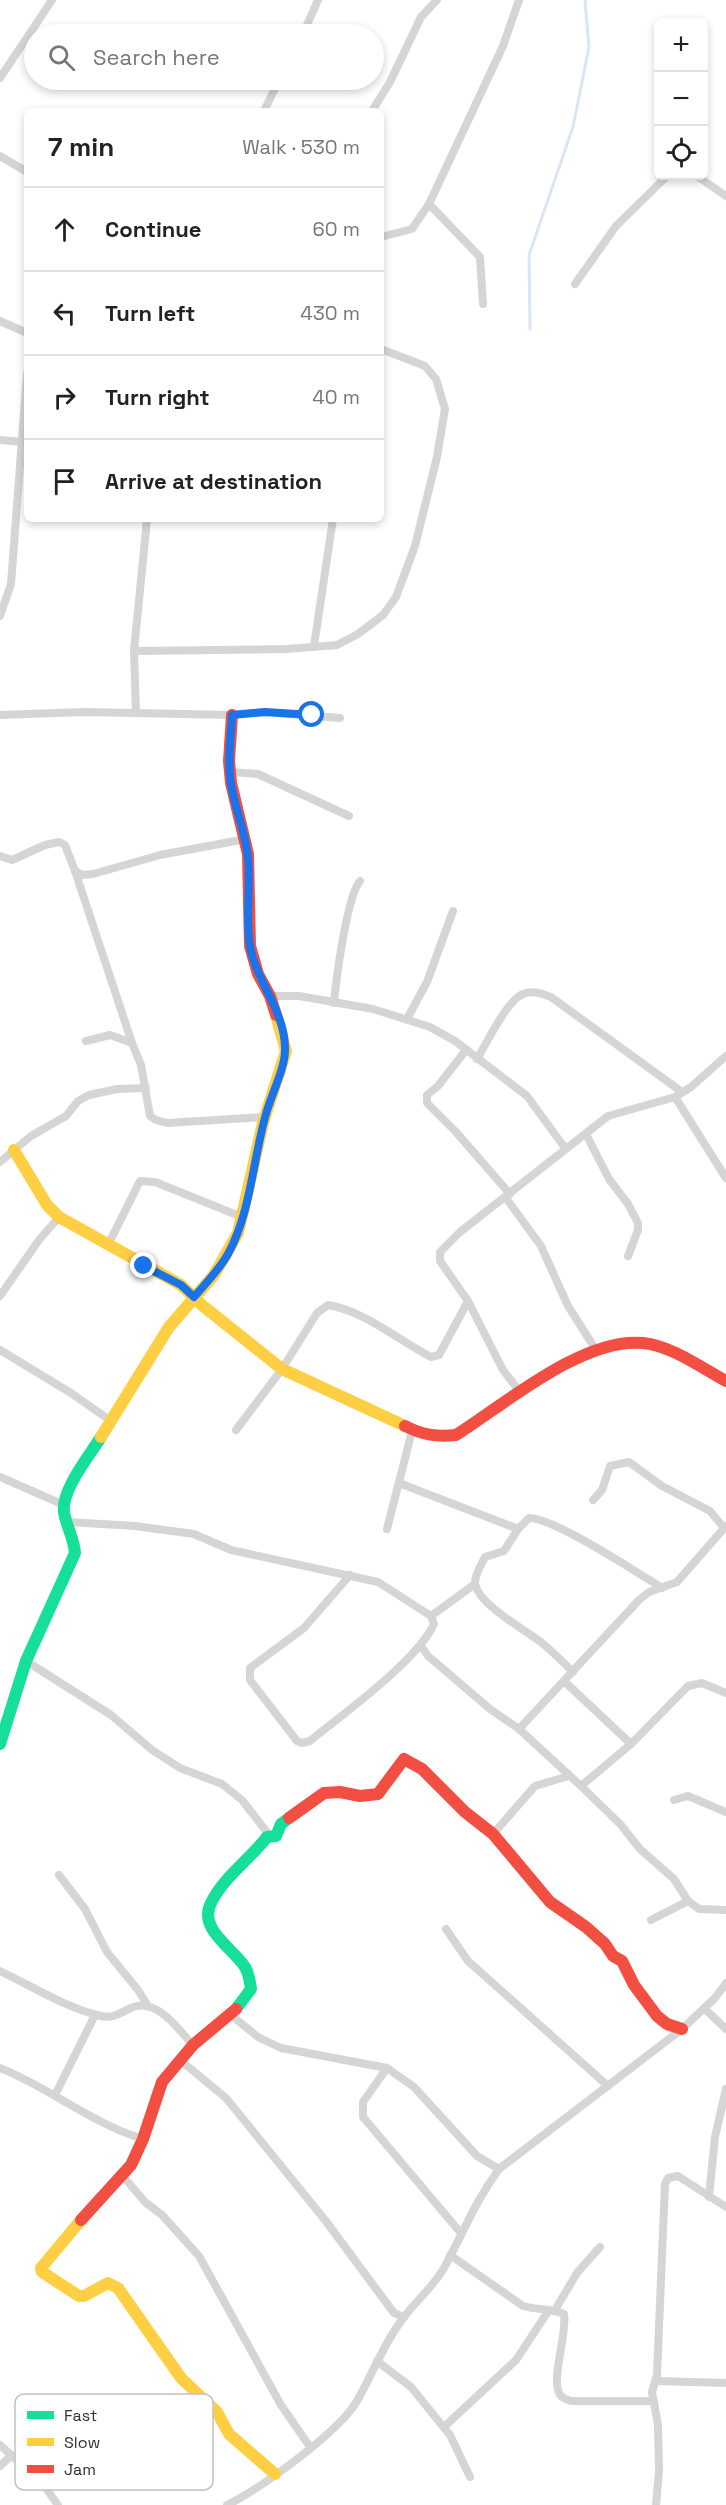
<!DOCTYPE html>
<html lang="en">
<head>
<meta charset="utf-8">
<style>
	body { margin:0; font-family:"Space Grotesk",sans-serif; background:#f2f2f2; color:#222 }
	.controls { position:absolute; right:18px; top:18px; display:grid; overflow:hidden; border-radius:9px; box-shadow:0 3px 9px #0003 }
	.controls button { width:54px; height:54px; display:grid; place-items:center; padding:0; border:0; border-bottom:2px solid #e0e0e0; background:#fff; color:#222; font:30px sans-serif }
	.stop { position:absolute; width:18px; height:18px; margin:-14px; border:4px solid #1a73e8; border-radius:50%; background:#fff }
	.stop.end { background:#1a73e8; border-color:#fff; box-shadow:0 2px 6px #0008 }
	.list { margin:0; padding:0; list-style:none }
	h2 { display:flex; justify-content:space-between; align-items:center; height:78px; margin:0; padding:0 24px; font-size:26px }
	h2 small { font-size:20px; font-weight:400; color:#767676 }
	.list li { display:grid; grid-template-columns:39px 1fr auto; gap:18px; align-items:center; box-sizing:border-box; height:84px; padding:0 24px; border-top:2px solid #e0e0e0 }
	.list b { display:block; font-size:22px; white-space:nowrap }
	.list em { font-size:20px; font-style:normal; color:#767676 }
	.icon { flex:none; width:33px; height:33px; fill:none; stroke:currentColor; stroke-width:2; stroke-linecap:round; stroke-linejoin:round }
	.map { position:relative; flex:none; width:726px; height:2505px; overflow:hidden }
	.search { position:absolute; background:#fff; box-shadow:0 3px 9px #0003; left:24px; top:24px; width:360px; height:66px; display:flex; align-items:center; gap:15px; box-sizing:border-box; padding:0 21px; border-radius:33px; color:#767676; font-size:22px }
	.panel { position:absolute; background:#fff; box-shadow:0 3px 9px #0003; left:24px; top:108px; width:360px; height:414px; border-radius:9px }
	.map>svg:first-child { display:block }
</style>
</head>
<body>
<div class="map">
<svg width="726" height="2505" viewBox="0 0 726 2505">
	<rect width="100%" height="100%" fill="#fff"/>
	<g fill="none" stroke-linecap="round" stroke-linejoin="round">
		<path stroke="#dae6f4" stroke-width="3" d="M 530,329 L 529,255 L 573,127 L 589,47 L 585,0"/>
		<g stroke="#d5d5d5" stroke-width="8">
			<path d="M 172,34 L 180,31 L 197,34"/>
			<path d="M 303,34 L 318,0"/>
			<path d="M 0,78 L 52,0"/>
			<path d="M 264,111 L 279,80"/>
			<path d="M 372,111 L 390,82 L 421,17 L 437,0"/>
			<path d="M 0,156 L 27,172"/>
			<path d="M 697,176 L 726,196"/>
			<path d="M 429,204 L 480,257 L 483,304"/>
			<path d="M 381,237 L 412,229 L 429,204 L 503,46 L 519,0"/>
			<path d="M 575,284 L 616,226 L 667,176"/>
			<path d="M 0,321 L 27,333"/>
			<path d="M 0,440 L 23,442"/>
			<path d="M 0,616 L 11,584 L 27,373"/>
			<path d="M 314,646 L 333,519"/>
			<path d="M 134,651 L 286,649 L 337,645 L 358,634 L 383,615 L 396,597 L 415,546 L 437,457 L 445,409 L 436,379 L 425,366 L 381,349"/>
			<path d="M 136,713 L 134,651 L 147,519"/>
			<path d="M 0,715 L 84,712 L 232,715 L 265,712 L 340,718"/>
			<path d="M 230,772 L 258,774 L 349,816"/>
			<path d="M 0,856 L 12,860 L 45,845 L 59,842 L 65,845 L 75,871 L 83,875 L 93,874 L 160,855 L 246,839"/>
			<path d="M 75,871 L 132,1043"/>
			<path d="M 270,996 L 299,996 L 373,1009 L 430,1027 L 455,1041 L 527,1096 L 565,1148"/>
			<path d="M 334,1003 C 336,980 347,896 360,881"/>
			<path d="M 407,1019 L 427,982 L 453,911"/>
			<path d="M 86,1041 L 110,1035 L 132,1043 L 141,1065 L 150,1116 L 156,1120 L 167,1123 L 265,1117"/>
			<path d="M 466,1050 L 438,1086 L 427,1095 L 427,1103 L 456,1132 L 510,1194"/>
			<path d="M 477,1059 C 487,1043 507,1000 523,994 C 533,990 543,994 551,997 L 682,1092"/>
			<path d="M 675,1097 L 726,1178"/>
			<path d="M 586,1134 L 609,1179 L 628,1204 L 638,1223 L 638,1230 L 628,1256"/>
			<path d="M 0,1162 L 31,1136 L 66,1116 L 78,1101 L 89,1095 L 117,1089 L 146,1088"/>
			<path d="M 506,1198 L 541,1246 L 568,1306 L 596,1350"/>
			<path d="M 108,1245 L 140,1181 L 155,1182 L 242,1217"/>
			<path d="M 0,1296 L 39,1240 L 59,1217"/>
			<path d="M 0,1350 L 71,1393 L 111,1421"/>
			<path d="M 521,1393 L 503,1370 L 468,1301 L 440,1261 L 440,1252 L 460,1232 L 608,1116 L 675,1097 L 691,1087 L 726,1056"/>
			<path d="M 236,1430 L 282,1369 L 317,1313 L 328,1305 C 365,1311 399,1341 431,1357 L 439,1355 L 468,1301"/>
			<path d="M 0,1477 L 64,1505"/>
			<path d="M 399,1483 L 518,1529 L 504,1551 L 485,1557 C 481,1565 475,1574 475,1583 C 478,1605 526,1630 542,1643 C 553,1652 563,1662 573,1672"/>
			<path d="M 593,1500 L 602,1490 L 610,1466 L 629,1462 L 662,1486 L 710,1511 L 724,1528"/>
			<path d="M 68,1522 L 135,1526 L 194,1534 L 231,1550 L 378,1582 L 431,1616 L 434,1624 C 417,1661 343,1714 310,1741 L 302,1743 L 297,1741 L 250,1680 L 250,1668 L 304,1628 L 350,1575"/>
			<path d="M 387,1529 L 412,1431"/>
			<path d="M 518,1529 L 529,1518 C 553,1517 638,1573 662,1588"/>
			<path d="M 431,1616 L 475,1584"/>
			<path d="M 421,1646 L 428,1656 L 490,1709 L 519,1729 L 581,1786 L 621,1825 L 640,1849 L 674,1879 L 688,1901 L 699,1909 L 726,1910"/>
			<path d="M 26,1661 L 111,1715 L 152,1750 L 180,1768 L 222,1784 L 242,1800 L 266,1831 L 267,1837"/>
			<path d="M 565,1682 L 631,1744"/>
			<path d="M 519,1729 L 639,1600 L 649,1592 L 677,1582 L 726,1526"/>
			<path d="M 581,1786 L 631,1744 L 688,1686 L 702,1683 L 726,1693"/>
			<path d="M 674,1800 L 688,1796 L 726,1812"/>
			<path d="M 493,1834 L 535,1786 L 569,1776"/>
			<path d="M 59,1875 L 85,1909 L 107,1952 L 138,1990 L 148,2006"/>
			<path d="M 651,1920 L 688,1901"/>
			<path d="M 446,1929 L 468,1961 L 608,2086"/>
			<path d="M 0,1971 C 32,1986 66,2008 101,2016 C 113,2019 120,2013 131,2008 C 156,1996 178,2029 193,2045"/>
			<path d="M 704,2008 L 726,2029"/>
			<path d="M 231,2015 L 258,2037 L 281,2048 L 387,2068 L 414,2087 L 477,2156 L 499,2169"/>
			<path d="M 180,2060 L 226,2098 L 325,2220 L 394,2313 L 404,2317"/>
			<path d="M 0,2068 C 50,2088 91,2123 143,2139"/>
			<path d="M 387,2068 L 363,2102 L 363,2117 L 460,2232"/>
			<path d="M 55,2095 L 95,2015"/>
			<path d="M 122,2175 L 145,2202 L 162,2215 L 199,2256 L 281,2405 L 310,2447"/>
			<path d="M 709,2197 L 715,2137 L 726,2089"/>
			<path d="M 450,2255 L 523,2306 C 537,2310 551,2308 564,2314 C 568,2333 548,2386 562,2397 C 565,2399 568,2400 571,2401 L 654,2401"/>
			<path d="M 555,2310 L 577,2273 L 600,2247"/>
			<path d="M 377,2361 L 411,2387 L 450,2435 L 470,2477"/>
			<path d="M 656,2381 L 726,2383"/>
			<path d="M 444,2427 L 516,2360 L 549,2310"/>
			<path d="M 0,2445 L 42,2483 L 58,2505"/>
			<path d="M 0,2466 L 12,2455"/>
			<path d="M 227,2505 C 260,2489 339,2432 357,2401 C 373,2373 384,2343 404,2317 C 417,2300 433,2287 444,2268 C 463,2233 475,2202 499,2169 L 682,2029 L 715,1998 L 726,1983"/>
			<path d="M 656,2505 L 659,2470 L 658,2425 L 652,2392 L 657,2375 L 665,2184 L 668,2178 L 678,2176 L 726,2207"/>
		</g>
		<g stroke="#16e098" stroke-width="12">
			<path d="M 0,1744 L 26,1661 L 75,1553 C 74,1538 66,1526 64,1512 C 61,1490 90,1455 101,1437"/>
			<path d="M 236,2009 L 251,1989 C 250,1981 249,1974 245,1967 C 232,1947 196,1928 212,1901 C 225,1876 250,1859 267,1837 L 276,1836 L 281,1824 L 289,1818"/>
		</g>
		<g stroke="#ffcf43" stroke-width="12">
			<path d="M 14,1150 L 47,1205 L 59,1217 L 181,1285 L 203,1306 L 282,1369 L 405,1426"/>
			<path d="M 101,1437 L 169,1327 L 214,1275 L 238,1233 L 263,1123 L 286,1051 L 276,1015"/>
			<path d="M 81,2220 L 41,2268 L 42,2272 L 79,2296 L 84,2296 L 108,2283 L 118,2288 L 181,2378 L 217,2412 L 229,2434 L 275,2474"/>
		</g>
		<g stroke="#f24e42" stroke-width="12">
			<path d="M 232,715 L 229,761 L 231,783 L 248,854 L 250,946 L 258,974 L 270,996 L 276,1015"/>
			<path d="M 405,1426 C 423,1435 436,1437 456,1435 C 505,1404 583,1337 643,1343 C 672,1346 700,1367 726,1381"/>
			<path d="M 289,1818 L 324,1793 L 340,1792 L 360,1796 L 378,1794 L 404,1759 L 422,1769 L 465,1812 L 493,1834 L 550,1902 L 586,1927 L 605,1944 L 613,1956 L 622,1961 L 634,1985 L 657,2016 L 667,2024 L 682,2029"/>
			<path d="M 81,2220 L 131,2165 L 143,2139 L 162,2082 L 193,2045 L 236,2009"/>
		</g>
	</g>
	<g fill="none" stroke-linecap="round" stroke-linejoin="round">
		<path stroke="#1a73e8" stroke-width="8" d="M 144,1266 L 181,1285 L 194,1297 C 206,1283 219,1270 228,1254 C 251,1212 253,1159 266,1114 C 271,1095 286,1067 285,1048 C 285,1011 256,981 250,946 C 245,917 251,888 248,859 C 246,833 235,809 231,784 C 227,761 231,738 232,715 L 265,712 L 312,715"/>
	</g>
	<rect x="15" y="2394" width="198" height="96" rx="9" fill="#fff" stroke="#c1c1c1" stroke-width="1.5"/>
	<rect x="27" y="2411" width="27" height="8" fill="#16e098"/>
	<rect x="27" y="2438" width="27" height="8" fill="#ffcf43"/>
	<rect x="27" y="2465" width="27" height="8" fill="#f24e42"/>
	<g font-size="16" fill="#313131">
		<text x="64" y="2421">Fast</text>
		<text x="64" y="2448">Slow</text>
		<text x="64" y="2475">Jam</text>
	</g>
</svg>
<div class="controls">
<button>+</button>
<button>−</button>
<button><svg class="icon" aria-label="locate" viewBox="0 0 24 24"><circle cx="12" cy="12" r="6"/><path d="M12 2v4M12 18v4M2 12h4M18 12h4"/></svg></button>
</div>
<div class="stop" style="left:312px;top:715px"></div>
<div class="stop end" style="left:144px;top:1266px"></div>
<div class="search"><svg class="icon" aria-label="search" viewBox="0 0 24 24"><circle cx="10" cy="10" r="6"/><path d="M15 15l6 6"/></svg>Search here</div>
<section class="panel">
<h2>7 min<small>Walk · 530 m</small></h2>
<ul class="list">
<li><svg class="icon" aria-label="ahead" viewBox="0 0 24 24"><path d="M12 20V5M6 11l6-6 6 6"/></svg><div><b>Continue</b></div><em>60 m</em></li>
<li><svg class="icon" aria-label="left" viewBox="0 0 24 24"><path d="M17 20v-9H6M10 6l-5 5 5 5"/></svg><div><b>Turn left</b></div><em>430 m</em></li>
<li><svg class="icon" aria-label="right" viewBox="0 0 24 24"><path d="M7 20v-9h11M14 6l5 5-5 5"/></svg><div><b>Turn right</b></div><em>40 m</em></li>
<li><svg class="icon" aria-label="arrive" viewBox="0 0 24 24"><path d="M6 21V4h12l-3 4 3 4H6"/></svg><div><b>Arrive at destination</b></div></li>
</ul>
</section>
</div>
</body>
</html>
